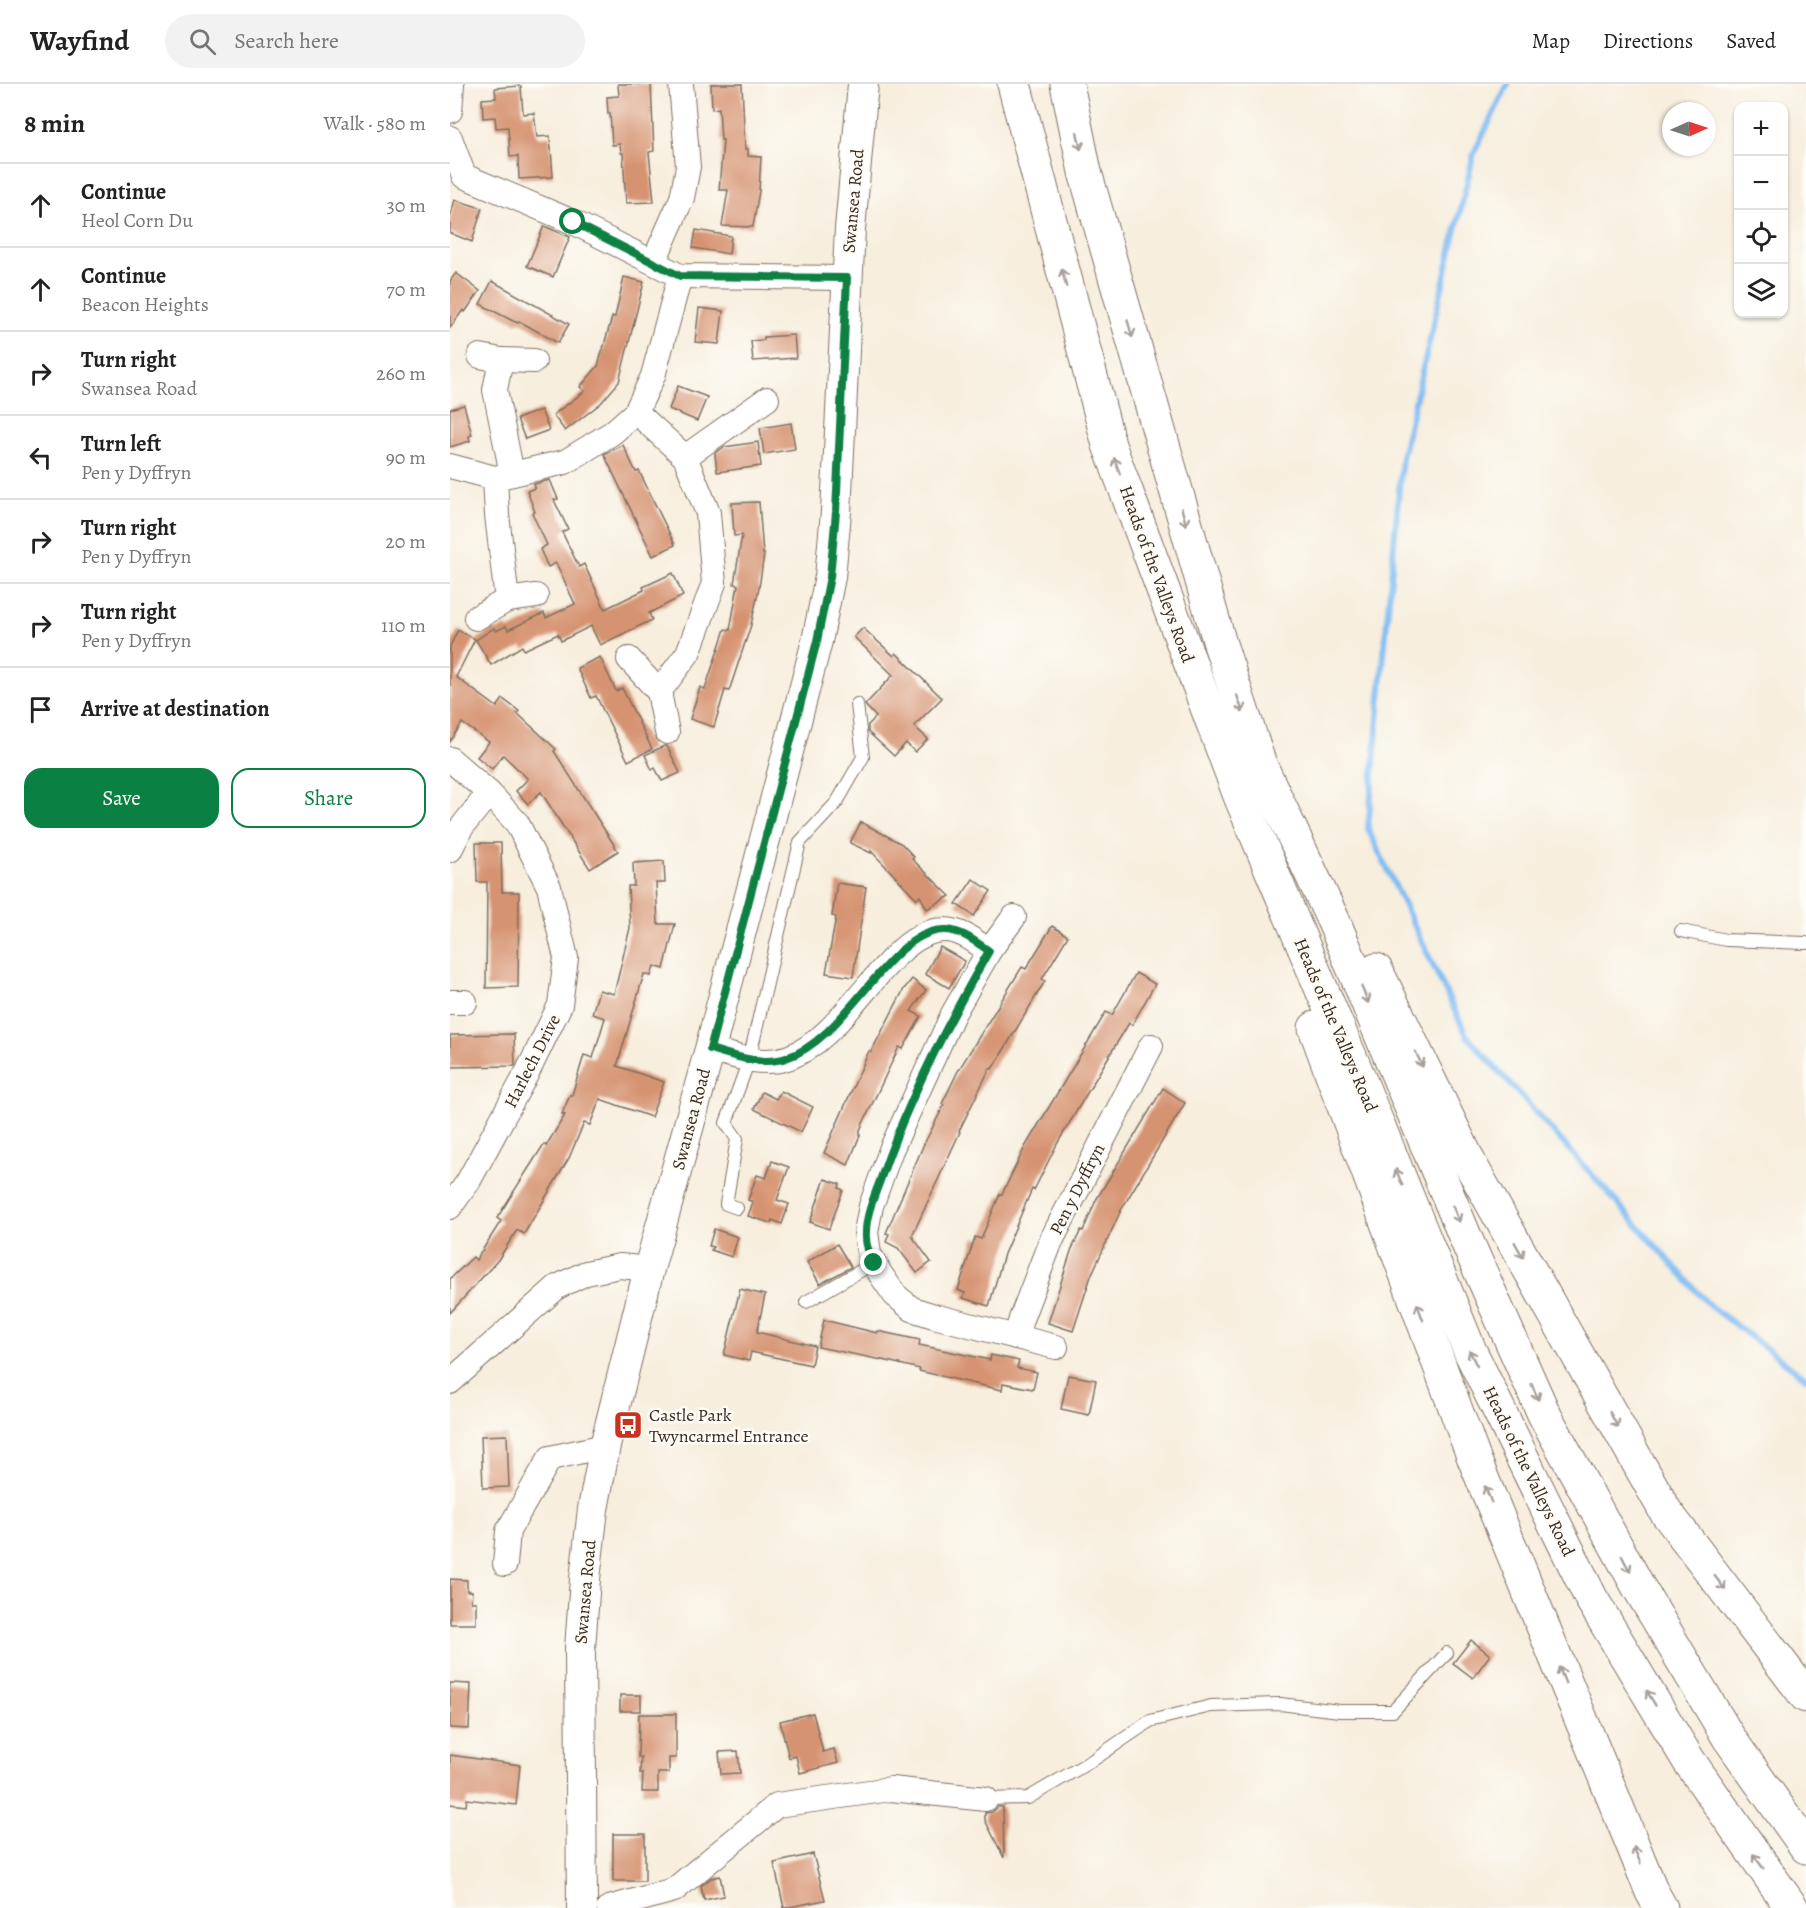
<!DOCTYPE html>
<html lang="en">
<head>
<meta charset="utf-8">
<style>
	body { margin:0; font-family:Alegreya,serif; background:#f2f2f2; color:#222 }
	.controls { position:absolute; right:18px; top:18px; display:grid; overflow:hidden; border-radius:12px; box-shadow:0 2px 4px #0004 }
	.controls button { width:54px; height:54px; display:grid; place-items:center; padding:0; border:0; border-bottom:2px solid #e0e0e0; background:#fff; color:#222; font:30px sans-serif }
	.compass { position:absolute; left:1212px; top:18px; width:54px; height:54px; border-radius:50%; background:#fff; box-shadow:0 2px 4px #0004; rotate:87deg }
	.stop { position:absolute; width:18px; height:18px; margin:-14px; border:4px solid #0b8043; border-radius:50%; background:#fff }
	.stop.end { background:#0b8043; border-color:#fff; box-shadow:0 2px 6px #0008 }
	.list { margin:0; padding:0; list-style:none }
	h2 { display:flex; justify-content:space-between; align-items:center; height:78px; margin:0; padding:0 24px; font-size:26px }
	h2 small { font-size:20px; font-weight:400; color:#767676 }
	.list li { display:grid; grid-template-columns:39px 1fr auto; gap:18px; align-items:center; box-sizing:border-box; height:84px; padding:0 24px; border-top:2px solid #e0e0e0 }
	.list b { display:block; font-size:22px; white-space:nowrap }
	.list p { margin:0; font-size:20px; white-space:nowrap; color:#767676 }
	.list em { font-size:20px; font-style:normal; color:#767676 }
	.actions { display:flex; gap:12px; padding:18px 24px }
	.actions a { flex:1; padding:14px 0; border:2px solid #0b8043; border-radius:18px; text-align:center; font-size:21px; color:#0b8043 }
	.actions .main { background:#0b8043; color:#fff }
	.icon { flex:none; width:33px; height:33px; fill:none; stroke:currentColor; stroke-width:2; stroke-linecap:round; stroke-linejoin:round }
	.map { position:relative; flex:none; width:1356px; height:1824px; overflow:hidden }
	header { display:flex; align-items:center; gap:36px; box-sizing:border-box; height:84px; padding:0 30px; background:#fff; border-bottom:2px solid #e0e0e0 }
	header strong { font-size:28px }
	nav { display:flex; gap:33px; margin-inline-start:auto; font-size:21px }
	.search { width:420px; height:54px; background:#f2f2f2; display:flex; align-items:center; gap:15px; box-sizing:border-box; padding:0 21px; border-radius:33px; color:#767676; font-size:22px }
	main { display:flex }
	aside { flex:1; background:#fff }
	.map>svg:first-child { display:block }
</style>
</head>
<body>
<header>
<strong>Wayfind</strong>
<div class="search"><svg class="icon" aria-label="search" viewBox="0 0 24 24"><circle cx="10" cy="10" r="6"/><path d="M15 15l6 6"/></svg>Search here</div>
<nav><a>Map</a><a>Directions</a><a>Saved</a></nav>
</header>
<main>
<aside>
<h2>8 min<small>Walk · 580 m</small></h2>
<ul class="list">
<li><svg class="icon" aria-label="ahead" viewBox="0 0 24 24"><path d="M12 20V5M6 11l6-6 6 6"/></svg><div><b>Continue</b><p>Heol Corn Du</p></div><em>30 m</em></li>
<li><svg class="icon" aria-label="ahead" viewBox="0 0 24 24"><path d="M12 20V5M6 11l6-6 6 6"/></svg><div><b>Continue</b><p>Beacon Heights</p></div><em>70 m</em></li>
<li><svg class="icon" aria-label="right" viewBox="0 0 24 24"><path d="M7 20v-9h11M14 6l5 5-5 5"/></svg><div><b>Turn right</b><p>Swansea Road</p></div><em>260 m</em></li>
<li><svg class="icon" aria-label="left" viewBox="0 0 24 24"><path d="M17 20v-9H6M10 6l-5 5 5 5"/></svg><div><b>Turn left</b><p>Pen y Dyffryn</p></div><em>90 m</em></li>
<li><svg class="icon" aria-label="right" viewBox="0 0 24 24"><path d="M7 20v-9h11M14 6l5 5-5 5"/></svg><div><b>Turn right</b><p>Pen y Dyffryn</p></div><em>20 m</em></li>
<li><svg class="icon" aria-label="right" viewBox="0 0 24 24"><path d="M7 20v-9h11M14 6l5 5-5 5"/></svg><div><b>Turn right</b><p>Pen y Dyffryn</p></div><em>110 m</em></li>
<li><svg class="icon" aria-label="arrive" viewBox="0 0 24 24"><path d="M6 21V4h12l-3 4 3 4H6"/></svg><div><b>Arrive at destination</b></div></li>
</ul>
<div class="actions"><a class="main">Save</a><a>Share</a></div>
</aside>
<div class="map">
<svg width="1356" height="1824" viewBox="0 0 1356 1824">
	<rect width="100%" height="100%" fill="#fdfcf7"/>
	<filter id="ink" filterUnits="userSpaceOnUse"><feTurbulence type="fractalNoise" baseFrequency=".0167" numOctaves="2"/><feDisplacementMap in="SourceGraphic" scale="12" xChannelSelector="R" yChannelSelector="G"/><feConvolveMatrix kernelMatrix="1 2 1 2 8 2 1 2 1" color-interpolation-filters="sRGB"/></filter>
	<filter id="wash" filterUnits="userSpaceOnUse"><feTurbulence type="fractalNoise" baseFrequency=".008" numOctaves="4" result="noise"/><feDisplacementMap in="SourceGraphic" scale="24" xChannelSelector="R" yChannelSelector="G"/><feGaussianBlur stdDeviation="1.35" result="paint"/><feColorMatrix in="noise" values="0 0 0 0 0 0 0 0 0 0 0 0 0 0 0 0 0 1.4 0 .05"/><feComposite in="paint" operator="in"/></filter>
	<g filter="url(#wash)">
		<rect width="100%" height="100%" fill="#f7eedd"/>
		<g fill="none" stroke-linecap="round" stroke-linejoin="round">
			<path stroke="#81bdf3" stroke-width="6" d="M 1058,0 L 1024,69 L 952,373 L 918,745 L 1017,952 L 1260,1222 L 1356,1294"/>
		</g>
		<g id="blocks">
			<g fill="#d69371">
				<path d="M 168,0 L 201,0 L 204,67 L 199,68 L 204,118 L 176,119 L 173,69 L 171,69 L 170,60 L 162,61 L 160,29 L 158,30 L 157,13 L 169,12 Z"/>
				<path d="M 261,0 L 292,0 L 295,65 L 298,65 L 298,72 L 311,73 L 309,107 L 303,143 L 272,142 L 278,106 L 269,106 L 273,56 L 271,56 L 269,24 L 262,25 Z"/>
				<path d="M 71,2 L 73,30 L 84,29 L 87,53 L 100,52 L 103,93 L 69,95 L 68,72 L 60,73 L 58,43 L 46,44 L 45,33 L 33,34 L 32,15 L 46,14 L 45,4 Z"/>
				<path d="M 5,116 L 32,124 L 22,158 L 0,149 L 0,133 Z"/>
				<path d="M 94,142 L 120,153 L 103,193 L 77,182 Z"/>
				<path d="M 246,146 L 281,152 L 279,170 L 243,164 Z"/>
				<path d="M 6,189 L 30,207 L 15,228 L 13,226 L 0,244 L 0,197 Z"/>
				<path d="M 174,193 L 194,198 L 169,298 L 151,319 L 115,347 L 103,331 L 135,307 L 130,303 L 148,282 L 162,233 L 165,233 Z"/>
				<path d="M 42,197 L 119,240 L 108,259 L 69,237 L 68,239 L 61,236 L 30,220 Z"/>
				<path d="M 249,224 L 273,227 L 269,260 L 245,258 Z"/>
				<path d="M 344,251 L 346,274 L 303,277 L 301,257 L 314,256 L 314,253 Z"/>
				<path d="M 228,302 L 257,313 L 247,337 L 219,325 Z"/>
				<path d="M 14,321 L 22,351 L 19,352 L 20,357 L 0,363 L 0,325 Z"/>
				<path d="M 91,326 L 99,346 L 75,355 L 67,335 Z"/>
				<path d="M 341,339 L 345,365 L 314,370 L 310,344 Z"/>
				<path d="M 308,358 L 311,382 L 267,388 L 265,369 L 274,363 Z"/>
				<path d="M 173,361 L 186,388 L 189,387 L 225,461 L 203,472 L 154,370 Z"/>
				<path d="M 100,396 L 108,415 L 104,416 L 118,445 L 112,448 L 129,483 L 134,480 L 155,525 L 194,506 L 193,503 L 223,489 L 233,512 L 199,529 L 202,536 L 150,561 L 141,542 L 111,557 L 108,550 L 74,566 L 72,562 L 41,581 L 26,556 L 44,544 L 46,547 L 56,542 L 58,546 L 94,529 L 96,534 L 125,520 L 106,479 L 98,483 L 90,465 L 97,461 L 82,429 L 85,428 L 77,407 L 85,404 L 84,400 Z"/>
				<path d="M 309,418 L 313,470 L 314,470 L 309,504 L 301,541 L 279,607 L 275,606 L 264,643 L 240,635 L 250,603 L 255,605 L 275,545 L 280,546 L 288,501 L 284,500 L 292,451 L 284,452 L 282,419 Z"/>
				<path d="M 413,544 L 444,572 L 446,569 L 492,614 L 464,642 L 478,655 L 465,668 L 456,659 L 444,672 L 418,648 L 418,641 L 426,633 L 415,621 L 443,591 L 404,553 Z"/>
				<path d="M 8,546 L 25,555 L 6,593 L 47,623 L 53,615 L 69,627 L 67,629 L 106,665 L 104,667 L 168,767 L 140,785 L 91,708 L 78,720 L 66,707 L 78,695 L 53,671 L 42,685 L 27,673 L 39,658 L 12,639 L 0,658 L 0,562 Z"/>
				<path d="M 150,573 L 166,607 L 172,604 L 202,665 L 178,677 L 146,612 L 141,614 L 127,584 Z"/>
				<path d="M 214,662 L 217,662 L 230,689 L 212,697 L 205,684 L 202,686 L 195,671 Z"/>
				<path d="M 411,738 L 452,760 L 464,773 L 462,775 L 500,812 L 477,825 L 470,812 L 467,815 L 421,767 L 421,769 L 400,759 Z"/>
				<path d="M 26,759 L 51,759 L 52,808 L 69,808 L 68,903 L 36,904 L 37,798 L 27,798 Z"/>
				<path d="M 214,777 L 215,799 L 206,799 L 208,840 L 225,840 L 214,885 L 204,882 L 201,892 L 194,890 L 167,982 L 214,998 L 201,1033 L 150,1015 L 140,1041 L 134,1039 L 119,1074 L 74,1150 L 67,1146 L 48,1176 L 0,1229 L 0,1195 L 23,1173 L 26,1176 L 51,1137 L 47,1134 L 94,1060 L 96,1062 L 115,1031 L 112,1030 L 120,1011 L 122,1011 L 134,971 L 143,974 L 155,934 L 142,930 L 149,906 L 164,910 L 180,844 L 178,802 L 184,802 L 183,779 Z"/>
				<path d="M 523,795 L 541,807 L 524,832 L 506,820 Z"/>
				<path d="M 387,799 L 416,803 L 403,893 L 376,889 L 386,833 L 382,832 Z"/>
				<path d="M 602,842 L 618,852 L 592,895 L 595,897 L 552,969 L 542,985 L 540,984 L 509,1047 L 510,1048 L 462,1152 L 481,1178 L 467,1189 L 448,1164 L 436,1158 L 439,1150 L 436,1149 L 473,1062 L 494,1021 L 492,1020 L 508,987 L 572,883 L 576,885 Z"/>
				<path d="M 490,863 L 515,877 L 499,904 L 475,890 Z"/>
				<path d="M 686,889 L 705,900 L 682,941 L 679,939 L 662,967 L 607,1060 L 584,1106 L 582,1105 L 554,1170 L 539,1222 L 513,1214 L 515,1209 L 508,1206 L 525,1153 L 531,1155 L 550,1110 L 552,1110 L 575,1063 L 656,928 L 662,931 Z"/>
				<path d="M 462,895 L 476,906 L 461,927 L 471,932 L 453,965 L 449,963 L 410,1046 L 410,1051 L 398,1081 L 374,1069 L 419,967 L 421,968 L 454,905 Z"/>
				<path d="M 64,950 L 65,982 L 0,983 L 0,951 Z"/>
				<path d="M 713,1004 L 735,1019 L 671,1126 L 641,1192 L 623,1247 L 598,1239 L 621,1167 L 631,1146 L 633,1147 L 646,1116 Z"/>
				<path d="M 331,1007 L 363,1023 L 351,1048 L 304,1025 L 312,1008 L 326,1015 Z"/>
				<path d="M 322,1077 L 339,1083 L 327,1116 L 339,1120 L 332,1140 L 322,1136 L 321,1139 L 298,1132 L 303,1118 L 298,1116 L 307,1091 L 316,1094 Z"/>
				<path d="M 375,1095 L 390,1100 L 389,1104 L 393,1106 L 379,1145 L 360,1138 Z"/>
				<path d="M 264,1145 L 288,1153 L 282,1173 L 261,1166 L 263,1163 L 259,1162 Z"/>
				<path d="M 387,1160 L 401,1183 L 370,1200 L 357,1178 Z"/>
				<path d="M 290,1205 L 315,1211 L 307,1248 L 365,1262 L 361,1281 L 301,1268 L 299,1277 L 274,1271 Z"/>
				<path d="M 374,1236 L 427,1249 L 427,1247 L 470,1256 L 469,1261 L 502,1268 L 540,1276 L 541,1271 L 569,1277 L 567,1284 L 587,1288 L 583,1305 L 553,1299 L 552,1306 L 469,1287 L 470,1285 L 437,1277 L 368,1263 Z"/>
				<path d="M 618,1291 L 646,1296 L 639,1331 L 611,1325 Z"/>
				<path d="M 57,1351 L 59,1403 L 33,1404 L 31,1352 Z"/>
				<path d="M 0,1495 L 17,1496 L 17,1507 L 22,1507 L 21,1518 L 26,1518 L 26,1540 L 0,1540 Z"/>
				<path d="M 1021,1556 L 1040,1571 L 1023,1594 L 1003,1579 Z"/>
				<path d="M 0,1599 L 21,1600 L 19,1645 L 0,1644 Z"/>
				<rect x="170" y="1611" width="21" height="16"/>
				<path d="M 363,1629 L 373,1668 L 384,1665 L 388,1679 L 350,1689 L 346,1672 L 339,1674 L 330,1637 Z"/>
				<path d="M 189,1630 L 226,1630 L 226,1674 L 219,1674 L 219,1689 L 208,1689 L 208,1708 L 192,1708 L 193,1689 L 190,1689 L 191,1673 L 188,1673 Z"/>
				<path d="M 288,1667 L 290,1689 L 271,1690 L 269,1668 Z"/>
				<path d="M 0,1671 L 70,1681 L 66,1721 L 17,1715 L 16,1722 L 0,1720 Z"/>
				<path d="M 548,1723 L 553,1723 L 554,1774 L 535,1736 L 535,1729 L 542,1728 Z"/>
				<rect x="163" y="1750" width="32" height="47"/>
				<path d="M 363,1770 L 375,1816 L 334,1824 L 324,1779 Z"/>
				<path d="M 270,1792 L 274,1812 L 254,1816 L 251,1802 L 261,1794 Z"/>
			</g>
		</g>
	</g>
	<g filter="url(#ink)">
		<use href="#blocks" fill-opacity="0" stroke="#7d6f61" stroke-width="1.5"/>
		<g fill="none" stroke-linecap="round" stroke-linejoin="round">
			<g stroke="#7d6f61" stroke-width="14">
				<g id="service">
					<path d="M 1231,847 L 1276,856 L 1356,859"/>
					<path d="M 287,1124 L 276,1120 L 287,1055 L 276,1039 L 299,976 L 350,758 L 387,718 L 413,673 L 407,620"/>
					<path d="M 356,1218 L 424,1179"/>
					<path d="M 536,1715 L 578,1714 L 643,1676 L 700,1637 L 761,1622 L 830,1620 L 890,1627 L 943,1627 L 997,1569"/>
				</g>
			</g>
			<g stroke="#7d6f61" stroke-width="26">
				<g id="minor">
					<path d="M 0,27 L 2,0"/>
					<path d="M 0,54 L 14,92 L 123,138 L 230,192 L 397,194"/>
					<path d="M 204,177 L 232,114 L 238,83 L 231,0"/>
					<path d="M 30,272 L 51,276 L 45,306 L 62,390"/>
					<path d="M 51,276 L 84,277"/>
					<path d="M 186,328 L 235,373 L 258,429 L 264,499 L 238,569 L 209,608"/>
					<path d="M 235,373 L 317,315"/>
					<path d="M 0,382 L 45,394 L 115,378 L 162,349 L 186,328 L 203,292 L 230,192"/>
					<path d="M 57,516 L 86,512"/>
					<path d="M 26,534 L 57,516 L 47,431 L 45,394"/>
					<path d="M 179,575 L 209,608 L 217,648"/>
					<path d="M 0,675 L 39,709 L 67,739 L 99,803 L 116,874 L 110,921 L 78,987 L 18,1098 L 0,1123"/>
					<path d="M 0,766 L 11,744 L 39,709"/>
					<path d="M 564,833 L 539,867 L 503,930 L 441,1066 L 421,1122 L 416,1148 L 419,1170 L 431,1191 L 445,1211 L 462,1225 L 484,1232 L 606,1263"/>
					<path d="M 0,918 L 15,918"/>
					<path d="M 260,965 C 283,972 312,982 337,974 C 397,955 438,848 493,846 C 510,845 526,858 539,867"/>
					<path d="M 566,1253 L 571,1235 L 600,1159 L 701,962"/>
					<path d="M 0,1298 L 107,1203 L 136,1189 L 170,1182 L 199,1185"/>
					<path d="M 55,1480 L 58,1447 L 100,1374 L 155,1362"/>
					<path d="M 159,1824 L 224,1806 L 327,1721 L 441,1705 L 536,1715"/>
				</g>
			</g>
			<g stroke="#7d6f61" stroke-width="32">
				<path id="tertiary" d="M 132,1824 L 130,1565 L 135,1495 L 143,1425 L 155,1362 L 199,1185 L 260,965 L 367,557 L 380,493 L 386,428 L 400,145 L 413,0"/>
			</g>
			<g stroke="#7d6f61" stroke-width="35">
				<g id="trunk">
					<path d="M 564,0 L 659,361 L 790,712 L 905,984 L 1020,1267 L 1141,1514 L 1239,1677 L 1342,1824"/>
					<path d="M 617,0 L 635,88 L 770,560 L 809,678 L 884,838 L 1019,1162 L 1094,1330 L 1188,1502 L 1279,1654 L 1356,1763"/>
					<path d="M 926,886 L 1019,1078 L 1216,1428 L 1356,1612"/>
					<path d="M 865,944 L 1023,1372 L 1202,1808 L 1211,1824"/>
				</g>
			</g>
			<use href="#service" stroke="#fff" stroke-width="12"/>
			<use href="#minor" stroke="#fff" stroke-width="24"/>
			<use href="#tertiary" stroke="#fff" stroke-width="30"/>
			<use href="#trunk" stroke="#fff" stroke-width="33"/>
		</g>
		<defs><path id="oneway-shaft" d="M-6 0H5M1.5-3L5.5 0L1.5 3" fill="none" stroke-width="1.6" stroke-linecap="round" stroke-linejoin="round" transform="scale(1.5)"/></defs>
		<g stroke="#a79f9a">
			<use href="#oneway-shaft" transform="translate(629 57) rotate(78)"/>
			<use href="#oneway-shaft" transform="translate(614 194) rotate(-105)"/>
			<use href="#oneway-shaft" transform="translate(680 245) rotate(74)"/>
			<use href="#oneway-shaft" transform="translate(667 382) rotate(-110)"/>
			<use href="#oneway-shaft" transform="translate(734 433) rotate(74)"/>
			<use href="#oneway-shaft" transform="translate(790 620) rotate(71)"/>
			<use href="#oneway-shaft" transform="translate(915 911) rotate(67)"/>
			<use href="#oneway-shaft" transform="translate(969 975) rotate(64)"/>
			<use href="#oneway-shaft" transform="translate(949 1093) rotate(-112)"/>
			<use href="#oneway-shaft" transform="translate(1006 1130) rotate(67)"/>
			<use href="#oneway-shaft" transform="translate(1069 1166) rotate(61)"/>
			<use href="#oneway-shaft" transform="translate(970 1228) rotate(-110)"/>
			<use href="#oneway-shaft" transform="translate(1023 1274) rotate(-116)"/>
			<use href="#oneway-shaft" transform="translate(1085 1308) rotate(66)"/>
			<use href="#oneway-shaft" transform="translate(1164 1336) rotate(61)"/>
			<use href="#oneway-shaft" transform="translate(1038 1410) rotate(-112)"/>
			<use href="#oneway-shaft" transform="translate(1176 1480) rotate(62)"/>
			<use href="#oneway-shaft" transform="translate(1270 1499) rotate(53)"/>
			<use href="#oneway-shaft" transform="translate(1112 1591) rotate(-112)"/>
			<use href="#oneway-shaft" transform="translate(1201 1614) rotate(-121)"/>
			<use href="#oneway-shaft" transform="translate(1187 1771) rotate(-113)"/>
			<use href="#oneway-shaft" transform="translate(1308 1777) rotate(-126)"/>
		</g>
	</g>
	<g fill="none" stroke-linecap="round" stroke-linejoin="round" filter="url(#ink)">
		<path stroke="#0b8043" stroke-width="8" d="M 123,138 L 230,192 L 397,194 L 386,428 L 380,493 L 367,557 L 260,965 C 283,972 312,982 336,974 C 397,955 438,848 493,846 C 510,845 526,858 539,867 C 498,938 459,1013 432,1091 C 426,1109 416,1129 416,1148 C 415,1159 419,1170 424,1179"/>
	</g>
	<defs>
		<g id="bus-square" transform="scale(1.5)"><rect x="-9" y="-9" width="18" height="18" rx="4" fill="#c8321e" stroke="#fdfcf7"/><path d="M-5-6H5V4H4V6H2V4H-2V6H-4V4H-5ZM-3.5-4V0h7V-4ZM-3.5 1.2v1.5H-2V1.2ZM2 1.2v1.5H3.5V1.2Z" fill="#fff"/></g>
	</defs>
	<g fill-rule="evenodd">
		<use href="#bus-square" x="178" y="1341"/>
	</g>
	<g text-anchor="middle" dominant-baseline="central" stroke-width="5" stroke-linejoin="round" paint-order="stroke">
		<g font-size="18" fill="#3b2a1e" stroke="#fdfcf7">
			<text transform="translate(403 117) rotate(-85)">Swansea Road</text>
			<text transform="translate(707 490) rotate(70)">Heads of the Valleys Road</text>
			<text transform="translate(886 941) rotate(67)">Heads of the Valleys Road</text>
			<text transform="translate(82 977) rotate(-63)">Harlech Drive</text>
			<text transform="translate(241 1035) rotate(-75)">Swansea Road</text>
			<text transform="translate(627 1105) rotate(-63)">Pen y Dyffryn</text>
			<text transform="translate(1079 1387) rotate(64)">Heads of the Valleys Road</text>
			<text transform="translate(135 1508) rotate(-85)">Swansea Road</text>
		</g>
		<g font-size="18" fill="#3b2a1e" stroke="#fdfcf7" text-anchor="start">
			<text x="199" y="1331">Castle Park<tspan x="199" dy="21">Twyncarmel Entrance</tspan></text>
		</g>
	</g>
</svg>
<div class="controls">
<button>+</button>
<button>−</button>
<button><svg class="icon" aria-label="locate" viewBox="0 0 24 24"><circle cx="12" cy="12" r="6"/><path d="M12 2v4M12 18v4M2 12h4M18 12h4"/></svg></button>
<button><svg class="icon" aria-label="layers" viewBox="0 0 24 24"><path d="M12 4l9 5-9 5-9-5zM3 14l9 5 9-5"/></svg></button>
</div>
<svg class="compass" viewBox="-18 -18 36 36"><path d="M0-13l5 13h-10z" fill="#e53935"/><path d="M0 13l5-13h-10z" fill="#767676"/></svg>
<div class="stop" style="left:123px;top:138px"></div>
<div class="stop end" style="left:424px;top:1179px"></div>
</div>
</main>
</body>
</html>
